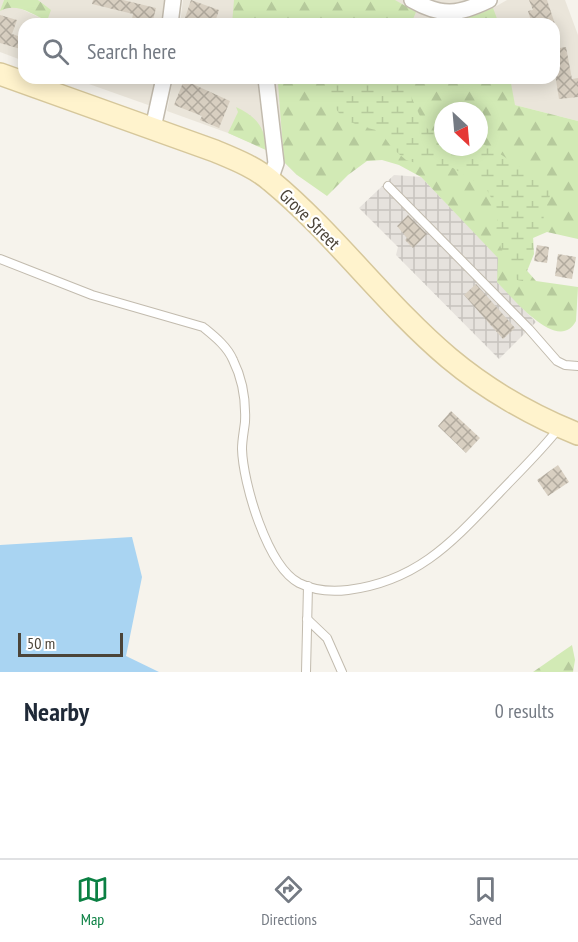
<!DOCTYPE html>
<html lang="en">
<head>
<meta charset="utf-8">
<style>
	body { margin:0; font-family:"PT Sans Narrow",sans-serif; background:#f2f2f3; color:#1f2937 }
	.compass { position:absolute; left:434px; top:102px; width:54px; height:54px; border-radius:50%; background:#fff; box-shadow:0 3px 15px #0003; rotate:154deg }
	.scale { position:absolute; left:18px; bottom:15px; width:105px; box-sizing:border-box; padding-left:6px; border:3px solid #4b4439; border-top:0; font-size:16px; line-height:21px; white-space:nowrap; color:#4b4439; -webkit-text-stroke:4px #fff; paint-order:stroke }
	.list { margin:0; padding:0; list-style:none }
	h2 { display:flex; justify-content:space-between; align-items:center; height:78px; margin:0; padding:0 24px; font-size:26px }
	h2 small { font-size:20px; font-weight:400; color:#747a83 }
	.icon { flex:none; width:33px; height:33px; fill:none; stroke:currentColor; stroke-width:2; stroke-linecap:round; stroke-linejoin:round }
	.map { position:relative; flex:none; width:578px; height:672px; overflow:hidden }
	.search { position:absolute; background:#fff; box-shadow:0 3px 15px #0003; left:18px; right:18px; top:18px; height:66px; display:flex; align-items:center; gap:15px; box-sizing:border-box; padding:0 21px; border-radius:18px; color:#747a83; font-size:22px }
	.sheet { height:186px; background:#fff }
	nav { display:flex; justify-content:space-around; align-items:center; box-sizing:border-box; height:84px; border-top:2px solid #e0e1e3; background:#fff; font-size:16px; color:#747a83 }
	nav a { display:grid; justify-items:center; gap:3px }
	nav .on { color:#0b8043 }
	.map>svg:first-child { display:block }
</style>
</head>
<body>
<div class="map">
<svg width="578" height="672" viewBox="0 0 578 672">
	<defs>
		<pattern id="industrial-grid" width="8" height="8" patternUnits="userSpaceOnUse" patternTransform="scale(1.5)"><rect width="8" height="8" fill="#e6e2dd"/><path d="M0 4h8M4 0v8" fill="none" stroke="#c7c3be"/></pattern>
		<pattern id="forest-firs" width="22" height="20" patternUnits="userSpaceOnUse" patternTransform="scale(1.5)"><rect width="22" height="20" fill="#d2eab5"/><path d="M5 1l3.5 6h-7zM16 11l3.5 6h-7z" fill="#b6ca9c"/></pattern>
		<pattern id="wetland-marsh" width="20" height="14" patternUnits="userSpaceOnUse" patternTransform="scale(1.5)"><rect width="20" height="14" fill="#d2eab5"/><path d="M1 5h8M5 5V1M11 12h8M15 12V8" fill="none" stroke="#b6ca9c"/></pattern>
		<pattern id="building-cross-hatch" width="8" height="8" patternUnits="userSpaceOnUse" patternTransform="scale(1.5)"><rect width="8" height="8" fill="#d8cfc1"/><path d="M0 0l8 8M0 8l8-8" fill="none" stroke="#b1aa9e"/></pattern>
	</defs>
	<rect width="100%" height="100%" fill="#f6f3ec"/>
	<g fill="#eae5da">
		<path d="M 0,0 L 4,0 L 1,10 L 7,7 L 17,7 L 47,21 L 42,5 L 38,0 L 166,0 L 163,24 L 24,24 L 24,61 L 0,52 Z"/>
		<path d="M 183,0 L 490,0 L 493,8 L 507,0 L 565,0 L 578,35 L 578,121 L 515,105 L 455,78 L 554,78 L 554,24 L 180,24 Z"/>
		<path d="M 72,78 L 156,78 L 151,106 Z"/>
		<path d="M 173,78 L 331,78 L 297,175 L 284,162 L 263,148 L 228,133 L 167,111 Z"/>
	</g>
	<path fill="url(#industrial-grid)" d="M 394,175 L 421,177 L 499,258 L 497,282 L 536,322 L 499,359 L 396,255 L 398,247 L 359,208 Z"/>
	<g fill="url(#forest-firs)" fill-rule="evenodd">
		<path d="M 4,0 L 38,0 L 51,10 L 47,21 C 32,14 16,2 0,11 Z"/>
		<path d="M 234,0 L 395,0 L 416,12 L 411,24 L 232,24 Z"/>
		<path d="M 493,8 L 499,24 L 444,24 L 447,21 L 477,15 Z"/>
		<path d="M 280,78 L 510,78 L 515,105 L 578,121 L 578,239 L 547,232 L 526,241 L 522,265 L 536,281 L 578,287 L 576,321 C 558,355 511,296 497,282 L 498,258 L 421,177 L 399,165 L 382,160 L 367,161 L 348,175 L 327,196 L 297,175 L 284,162 L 278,83 ZM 443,111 L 479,111 L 479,147 L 443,147 Z"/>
		<path d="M 236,107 C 256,116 266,128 266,150 L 228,133 L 238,112 Z"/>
		<path d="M 572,645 L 575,660 L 573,672 L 533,672 Z"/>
	</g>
	<path fill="url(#wetland-marsh)" d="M 322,78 L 402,78 C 410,90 421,124 429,130 C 433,132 439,133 443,135 L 443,147 L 479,147 L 479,142 C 505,155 527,174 553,187 L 544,213 L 543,226 L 533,236 L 534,254 L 523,281 L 517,280 L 501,248 L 496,229 L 498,219 L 497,209 L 486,188 L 453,168 L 425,166 L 406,160 L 392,148 L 380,131 C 339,122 337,116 322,78 Z"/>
	<path fill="#a9d4f2" d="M 132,537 L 142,577 L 126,656 L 159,672 L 0,672 L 0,545 Z"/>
	<g fill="url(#building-cross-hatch)">
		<path d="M 93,0 L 123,0 L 156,8 L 152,24 L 131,24 L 133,14 L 92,4 Z"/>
		<path d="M 191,0 L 219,10 L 215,22 L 207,20 L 206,24 L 183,24 Z"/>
		<path d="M 529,0 L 547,0 L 555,24 L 532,24 L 528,11 L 533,10 Z"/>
		<path d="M 0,15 L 17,20 L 12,34 L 24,38 L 24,50 L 0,43 Z"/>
		<path d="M 566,47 L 572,79 L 578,78 L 578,97 L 559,99 L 554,67 L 554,49 Z"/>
		<path d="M 184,80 L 230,101 L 219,128 L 200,120 L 202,116 L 174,105 Z"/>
		<path d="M 408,215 L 427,234 L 413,248 L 405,240 L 407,238 L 397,226 Z"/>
		<path d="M 537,245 L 549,247 L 547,263 L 534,261 Z"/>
		<path d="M 558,254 L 576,257 L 572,279 L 555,276 Z"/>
		<path d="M 476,284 L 515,328 L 503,339 L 464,295 Z"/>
		<path d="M 451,411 L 480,438 L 466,453 L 438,426 Z"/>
		<path d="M 558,465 L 569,482 L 548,496 L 537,480 Z"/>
	</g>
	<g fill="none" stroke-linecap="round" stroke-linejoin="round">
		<g stroke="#c2bbae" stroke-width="10">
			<g id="service">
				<path d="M 388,186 L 529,329 L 557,361 L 565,365 L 578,366"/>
				<path d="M 0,259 L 92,295 L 203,327 C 214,336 227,346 233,360 C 242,378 246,401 245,422 C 244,431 242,440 242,449 C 243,483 267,566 299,583 C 315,591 331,592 348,590 C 419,581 454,540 500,492 C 520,471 541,451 559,428"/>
				<path d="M 307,619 L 327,638 L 342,672"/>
				<path d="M 306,672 L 308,586"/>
			</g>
		</g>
		<g stroke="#c2bbae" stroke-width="18">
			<g id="minor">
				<path d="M 412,0 C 442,17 458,15 489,0"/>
				<path d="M 170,24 L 173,0"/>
				<path d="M 266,78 L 276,163 L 270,180"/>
				<path d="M 153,128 L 164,78"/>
			</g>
		</g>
		<g stroke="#d6c79b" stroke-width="24">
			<path id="secondary" d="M 0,74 L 215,151 C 234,159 255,167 271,181 C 335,234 385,304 449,358 C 486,389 533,416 578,434"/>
		</g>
		<use href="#service" stroke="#fff" stroke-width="8"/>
		<use href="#minor" stroke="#fff" stroke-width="15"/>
		<use href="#secondary" stroke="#fff3cd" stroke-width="21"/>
	</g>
	<g text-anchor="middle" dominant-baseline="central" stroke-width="4.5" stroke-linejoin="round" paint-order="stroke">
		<g font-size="18" fill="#4b4439" stroke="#fff">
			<text transform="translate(310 219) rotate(45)">Grove Street</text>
		</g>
	</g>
</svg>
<svg class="compass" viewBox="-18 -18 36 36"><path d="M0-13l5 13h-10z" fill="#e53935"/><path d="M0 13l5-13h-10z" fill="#747a83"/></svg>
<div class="scale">50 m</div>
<div class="search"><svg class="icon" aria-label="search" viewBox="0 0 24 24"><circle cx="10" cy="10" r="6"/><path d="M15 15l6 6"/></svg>Search here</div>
</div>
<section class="sheet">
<h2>Nearby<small>0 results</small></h2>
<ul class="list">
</ul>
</section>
<nav>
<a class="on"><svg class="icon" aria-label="map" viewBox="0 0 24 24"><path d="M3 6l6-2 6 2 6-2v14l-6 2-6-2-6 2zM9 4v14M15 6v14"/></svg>Map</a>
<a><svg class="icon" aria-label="directions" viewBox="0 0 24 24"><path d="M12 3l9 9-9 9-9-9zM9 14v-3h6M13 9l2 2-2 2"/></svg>Directions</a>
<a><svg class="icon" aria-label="saved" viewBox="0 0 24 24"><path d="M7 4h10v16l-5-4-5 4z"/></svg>Saved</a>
</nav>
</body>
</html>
